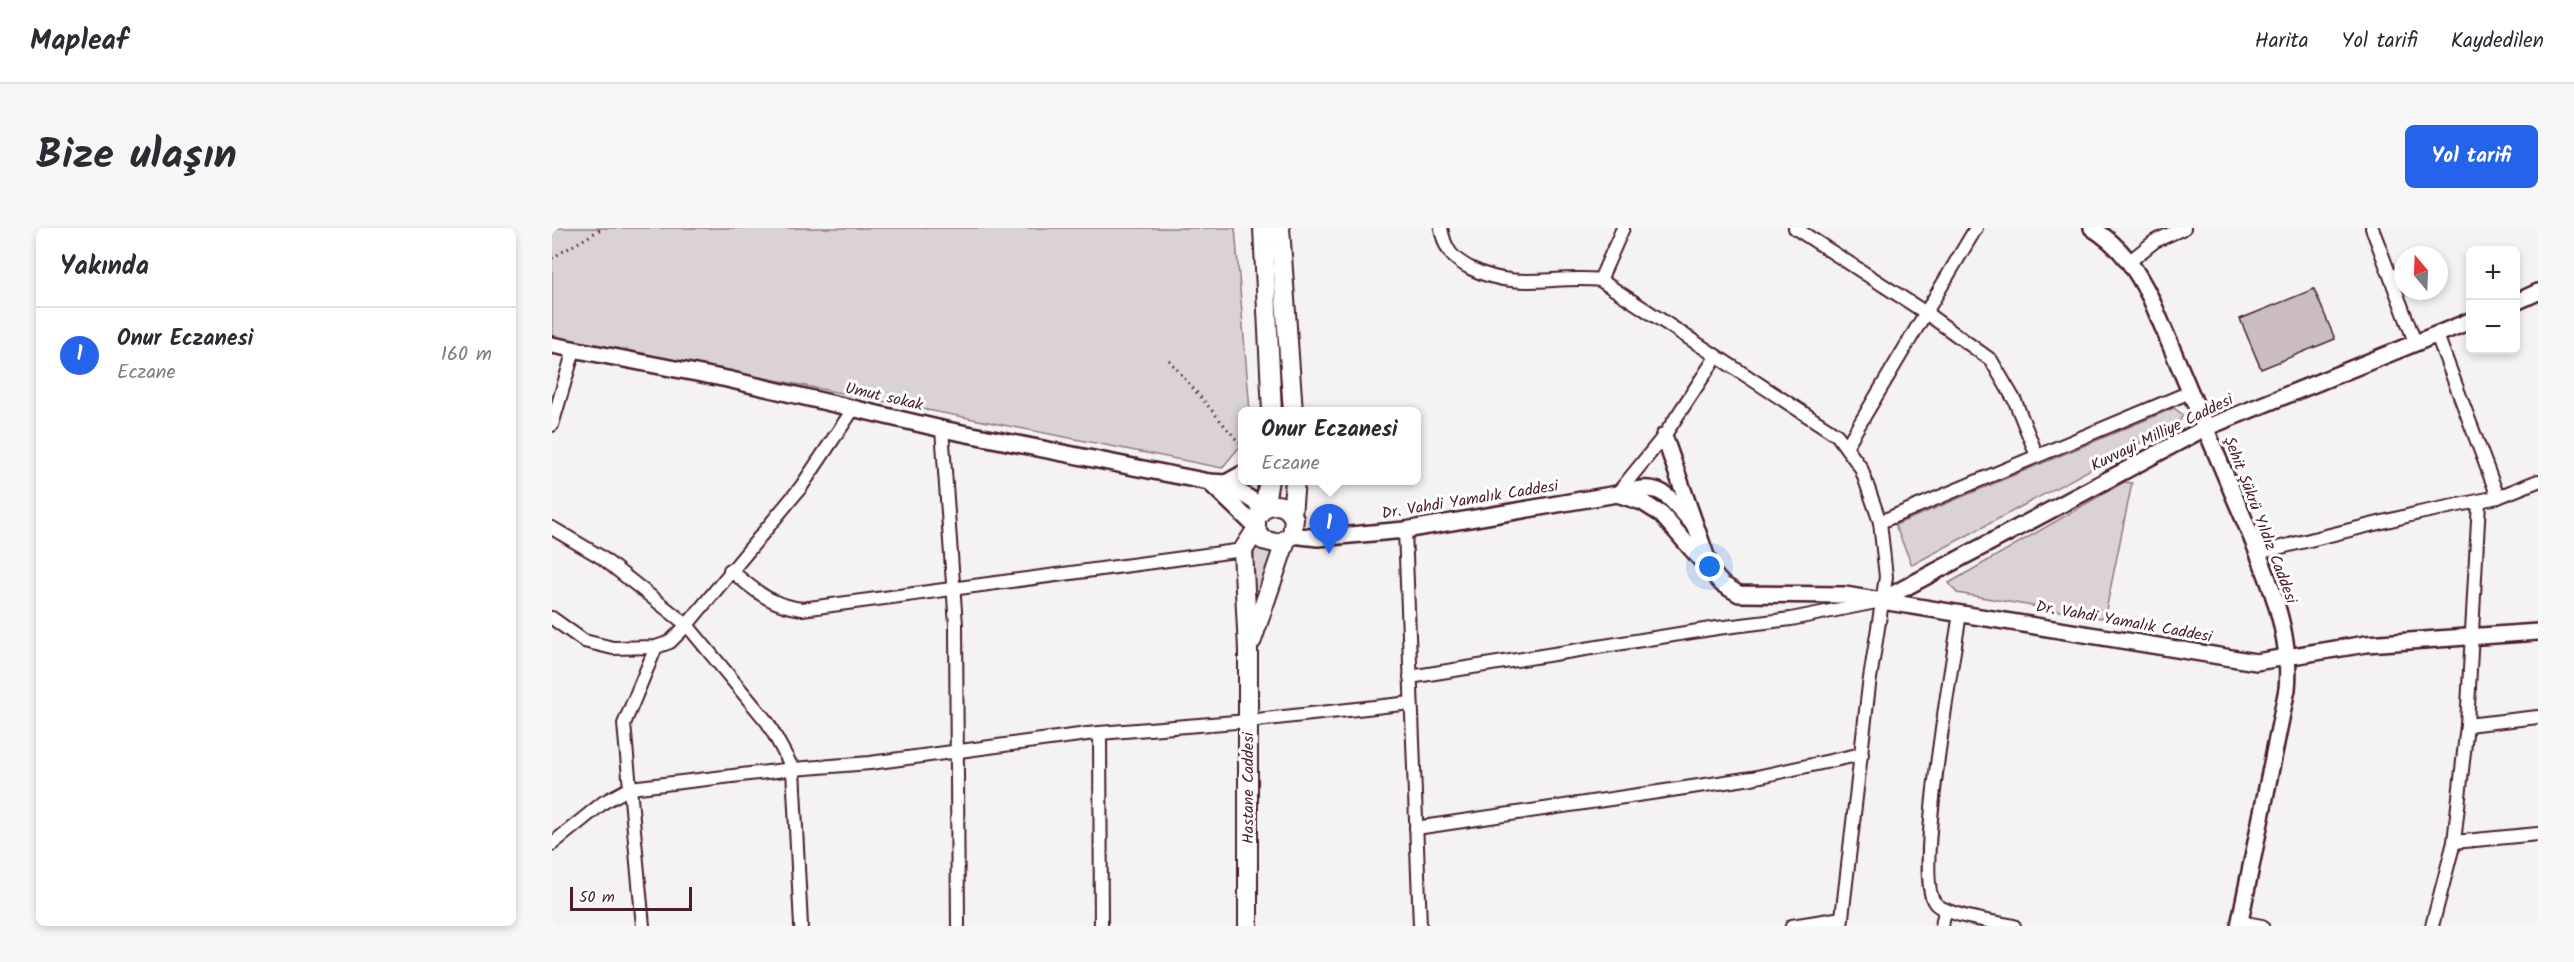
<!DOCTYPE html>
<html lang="tr">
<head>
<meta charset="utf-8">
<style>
	body { margin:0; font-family:Kalam,sans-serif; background:#f7f7f7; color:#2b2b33 }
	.controls { position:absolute; right:18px; top:18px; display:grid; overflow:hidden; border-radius:9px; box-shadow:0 3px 9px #0003 }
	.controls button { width:54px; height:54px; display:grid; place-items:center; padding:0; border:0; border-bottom:2px solid #e1e1e2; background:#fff; color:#2b2b33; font:30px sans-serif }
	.compass { position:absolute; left:1842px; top:18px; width:54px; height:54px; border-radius:50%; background:#fff; box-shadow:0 3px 9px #0003; rotate:341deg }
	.scale { position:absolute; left:18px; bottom:15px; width:122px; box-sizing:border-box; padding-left:6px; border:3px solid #4a1f2b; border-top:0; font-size:16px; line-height:21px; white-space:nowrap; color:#4a1f2b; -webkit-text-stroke:4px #fff; paint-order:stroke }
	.you { position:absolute; left:1158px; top:339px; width:21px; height:21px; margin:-15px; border:4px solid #fff; border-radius:50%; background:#1a73e8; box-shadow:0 0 0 9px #1a73e833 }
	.badge { display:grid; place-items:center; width:39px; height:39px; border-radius:50%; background:#2563eb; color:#fff; font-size:20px; font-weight:700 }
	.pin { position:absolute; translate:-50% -50px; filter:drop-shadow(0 2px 3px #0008) }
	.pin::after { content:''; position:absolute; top:32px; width:21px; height:18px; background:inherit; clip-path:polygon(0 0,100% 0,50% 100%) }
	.popup { position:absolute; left:686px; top:179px; width:183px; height:78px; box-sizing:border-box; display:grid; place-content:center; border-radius:9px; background:#fff; filter:drop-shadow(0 2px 4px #0005); font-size:20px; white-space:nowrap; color:#7c7c81 }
	.popup b { font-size:22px; color:#2b2b33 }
	.popup::after { content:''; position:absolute; left:50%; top:100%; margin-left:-12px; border:12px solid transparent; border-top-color:#fff }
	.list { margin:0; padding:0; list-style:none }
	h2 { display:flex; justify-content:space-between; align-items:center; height:78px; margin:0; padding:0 24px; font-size:26px }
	h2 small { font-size:20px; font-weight:400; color:#7c7c81 }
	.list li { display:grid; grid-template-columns:39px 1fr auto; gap:18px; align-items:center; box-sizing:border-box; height:96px; padding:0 24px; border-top:2px solid #e1e1e2 }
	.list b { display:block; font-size:22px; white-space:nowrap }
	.list p { margin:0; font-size:20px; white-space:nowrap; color:#7c7c81 }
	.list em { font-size:20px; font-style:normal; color:#7c7c81 }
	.map { position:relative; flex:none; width:1986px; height:698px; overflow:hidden; border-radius:9px }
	header { display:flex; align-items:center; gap:36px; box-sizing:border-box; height:84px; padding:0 30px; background:#fff; border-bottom:2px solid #e1e1e2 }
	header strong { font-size:28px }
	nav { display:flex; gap:33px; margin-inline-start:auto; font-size:21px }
	.intro { display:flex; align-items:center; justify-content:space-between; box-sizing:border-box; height:144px; padding:0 36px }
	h1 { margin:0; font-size:42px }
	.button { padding:15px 27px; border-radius:9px; background:#2563eb; color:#fff; font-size:21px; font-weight:700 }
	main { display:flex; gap:36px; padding:0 36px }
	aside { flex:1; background:#fff; border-radius:9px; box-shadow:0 3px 9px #0003 }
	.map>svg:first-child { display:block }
</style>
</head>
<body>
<header>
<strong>Mapleaf</strong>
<nav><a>Harita</a><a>Yol tarifi</a><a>Kaydedilen</a></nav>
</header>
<div class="intro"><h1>Bize ulaşın</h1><a class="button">Yol tarifi</a></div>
<main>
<aside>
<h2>Yakında<small></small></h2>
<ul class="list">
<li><span class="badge">1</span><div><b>Onur Eczanesi</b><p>Eczane</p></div><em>160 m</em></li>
</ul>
</aside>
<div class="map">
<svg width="1986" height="698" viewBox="0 0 1986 698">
	<rect width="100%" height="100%" fill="#f4f2f2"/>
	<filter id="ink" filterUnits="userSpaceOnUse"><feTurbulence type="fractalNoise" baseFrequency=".0167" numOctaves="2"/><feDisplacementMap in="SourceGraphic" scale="12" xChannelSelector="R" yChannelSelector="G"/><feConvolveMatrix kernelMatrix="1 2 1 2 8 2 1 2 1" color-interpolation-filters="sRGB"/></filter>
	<g filter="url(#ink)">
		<g fill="#dbd2d5" stroke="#927880" stroke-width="1.5">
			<path d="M 0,0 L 683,0 L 698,183 L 690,184 L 690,216 L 670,240 L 0,108 Z"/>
			<path d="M 1622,180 L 1631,187 L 1627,194 L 1360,337 L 1343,297 Z"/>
			<path d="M 1572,254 L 1580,255 L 1553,387 L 1549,390 L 1405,365 L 1397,355 Z"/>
			<path d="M 702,318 L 725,323 L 700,399 Z"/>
		</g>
		<path fill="#cabdc1" stroke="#4a1f2b" stroke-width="1.5" d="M 1762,61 L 1783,111 L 1709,141 L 1688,91 Z"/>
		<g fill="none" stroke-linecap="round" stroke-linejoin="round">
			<g stroke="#4a1f2b" stroke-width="16">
				<g id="minor">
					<path d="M 889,0 C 893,22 900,31 920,41 C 965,63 1002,47 1048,52 L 1285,207 L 1309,240 L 1328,294 L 1334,349 L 1317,457 L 1289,698"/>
					<path d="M 1243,0 L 1374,85 L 1439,132 L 1463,173 L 1485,228"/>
					<path d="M 1820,0 L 1863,114"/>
					<path d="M 1578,33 L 1603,13 L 1632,0"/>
					<path d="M 1048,52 L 1071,0"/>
					<path d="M 1885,107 L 1946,269"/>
					<path d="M 0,197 L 22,122"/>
					<path d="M 390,201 L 404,397 L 406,698"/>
					<path d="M 1294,219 L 1424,0"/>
					<path d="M 1065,266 L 1112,208 L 1164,129"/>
					<path d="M 1328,294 L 1638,164"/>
					<path d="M 0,300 L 49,329 L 135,397 L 216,495 L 241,541 L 249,698"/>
					<path d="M 853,302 L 868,698"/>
					<path d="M 1705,325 L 1867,285 L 1946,269 L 1986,253"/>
					<path d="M 178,342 C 203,362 217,377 250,381 L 691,322"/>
					<path d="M 1408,385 C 1402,428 1361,650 1383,675 C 1394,688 1444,694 1462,698"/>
					<path d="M 0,390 L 32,413 L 61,420 L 104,419 L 118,414 L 135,397 L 249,259 L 302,180"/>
					<path d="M 858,449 L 1165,400 L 1239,391 L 1324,374"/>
					<path d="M 1915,497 L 1986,489"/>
					<path d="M 548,507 L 549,698"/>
					<path d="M 864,600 L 1200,550 L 1310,526"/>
					<path d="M 1902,614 L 1986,606"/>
					<path d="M 0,616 L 52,574 L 78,560 L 241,541 L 318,535 L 535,506 L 696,493 L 859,475"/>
					<path d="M 1688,694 L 1710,698"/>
					<path d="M 91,698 L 72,496 L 104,419"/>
					<path d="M 1240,698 L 1290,690"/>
					<path d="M 1390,698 L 1393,682"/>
					<path d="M 1880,698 L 1902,614 L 1915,497 L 1927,274"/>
				</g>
			</g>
			<g stroke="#4a1f2b" stroke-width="20">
				<g id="tertiary">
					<path d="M 1540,0 C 1569,18 1584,41 1599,71 C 1625,133 1651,194 1677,256 C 1702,317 1742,395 1735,461 L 1687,698"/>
					<path d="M 1964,74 L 1986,64"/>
					<path d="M 0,117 L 175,151 L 390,201 L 657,254"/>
					<path d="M 1112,208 L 1158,339"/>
					<path d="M 674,255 L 690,246"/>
					<path d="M 1142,297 C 1113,265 1111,253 1065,266 L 1090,274 L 1109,286 L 1170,356 L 1187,366 L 1293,367 L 1704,434 L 1814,416 L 1986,404"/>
					<path d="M 703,298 L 657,254 L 674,255 L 712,280"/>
					<path d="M 740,307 L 766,310 L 853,302 L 1065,266"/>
					<path d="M 1328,373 L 1653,200 L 1918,93"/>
				</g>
			</g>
			<g stroke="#4a1f2b" stroke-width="22">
				<g id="secondary">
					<path d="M 711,0 L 720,184"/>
					<path d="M 728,0 L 741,184"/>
					<path d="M 712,280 L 717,252"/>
					<path d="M 740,287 L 743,252"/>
					<path d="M 700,412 L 734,312"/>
					<path d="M 696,698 L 696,422 L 691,322 L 704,302 L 704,290 L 712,280 C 725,274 736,277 742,291 L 740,307 L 727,316 L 711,312 L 704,302"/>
				</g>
			</g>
			<g stroke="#4a1f2b" stroke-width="3" stroke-dasharray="1.5 4.5" stroke-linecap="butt">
				<path d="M 0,30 L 51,0"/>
				<path d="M 617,132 L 690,218"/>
			</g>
			<use href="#minor" stroke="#fff" stroke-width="12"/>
			<use href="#tertiary" stroke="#fff" stroke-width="15"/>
			<use href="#secondary" stroke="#fff" stroke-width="18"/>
		</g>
	</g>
	<g text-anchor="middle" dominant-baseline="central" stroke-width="6" stroke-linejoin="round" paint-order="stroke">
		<g font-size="16" fill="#4a1f2b" stroke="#fff">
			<text transform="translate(332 169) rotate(13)">Umut sokak</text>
			<text transform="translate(1610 205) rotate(-26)">Kuvvayi Milliye Caddesi</text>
			<text transform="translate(918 272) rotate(-9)">Dr. Vahdi Yamalık Caddesi</text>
			<text transform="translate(1708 292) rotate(69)">Şehit Şükrü Yıldız Caddesi</text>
			<text transform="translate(1572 394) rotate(10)">Dr. Vahdi Yamalık Caddesi</text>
			<text transform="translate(696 560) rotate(-90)">Hastane Caddesi</text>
		</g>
	</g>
</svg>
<div class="controls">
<button>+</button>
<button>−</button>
</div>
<svg class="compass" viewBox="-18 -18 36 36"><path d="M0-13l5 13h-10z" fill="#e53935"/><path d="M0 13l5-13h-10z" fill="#7c7c81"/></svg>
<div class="scale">50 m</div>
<div class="you"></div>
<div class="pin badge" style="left:777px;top:326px">1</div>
<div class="popup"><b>Onur Eczanesi</b>Eczane</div>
</div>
</main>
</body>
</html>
